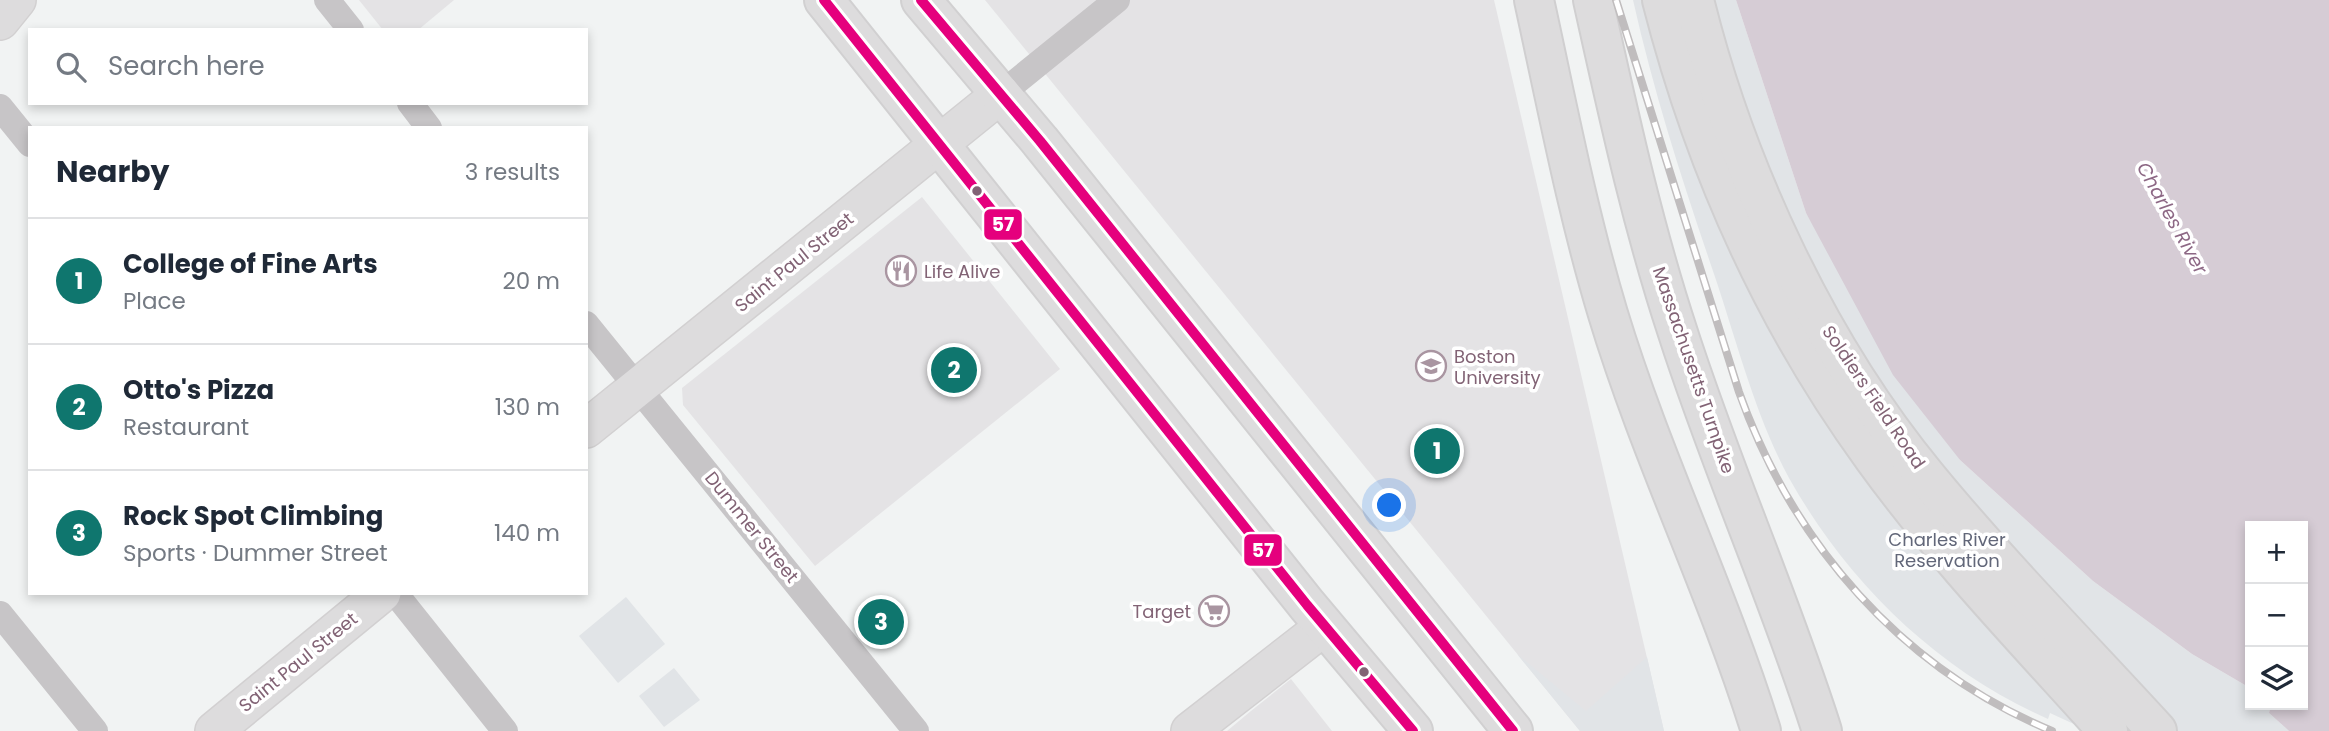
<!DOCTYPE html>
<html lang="en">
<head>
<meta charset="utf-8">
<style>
	body { margin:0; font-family:Poppins,sans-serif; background:#f6f6f7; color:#1f2937 }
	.controls { position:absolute; right:21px; bottom:21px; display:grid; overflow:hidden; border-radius:0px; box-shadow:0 4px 10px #0003 }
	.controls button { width:63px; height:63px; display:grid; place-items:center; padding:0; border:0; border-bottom:2px solid #e0e1e3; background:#fff; color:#1f2937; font:35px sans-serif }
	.you { position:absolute; left:1390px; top:506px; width:24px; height:24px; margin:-18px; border:5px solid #fff; border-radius:50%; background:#1a73e8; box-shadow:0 0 0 10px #1a73e833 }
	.badge { display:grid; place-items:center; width:46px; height:46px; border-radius:50%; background:#0f766e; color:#fff; font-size:23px; font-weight:700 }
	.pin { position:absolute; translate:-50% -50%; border:4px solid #fff; box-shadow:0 2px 7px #0006 }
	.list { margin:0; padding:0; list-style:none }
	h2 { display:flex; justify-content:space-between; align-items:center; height:91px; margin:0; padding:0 28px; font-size:30px }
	h2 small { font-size:23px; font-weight:400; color:#747a83 }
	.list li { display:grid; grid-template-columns:46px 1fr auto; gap:21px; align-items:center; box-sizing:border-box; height:126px; padding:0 28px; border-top:2px solid #e0e1e3 }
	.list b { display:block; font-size:26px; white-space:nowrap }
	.list p { margin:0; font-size:23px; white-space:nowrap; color:#747a83 }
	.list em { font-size:23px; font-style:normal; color:#747a83 }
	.icon { flex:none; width:38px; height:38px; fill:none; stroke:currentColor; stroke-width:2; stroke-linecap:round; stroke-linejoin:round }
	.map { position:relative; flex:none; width:2329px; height:731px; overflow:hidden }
	.search { position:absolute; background:#fff; box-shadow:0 4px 10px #0003; left:28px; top:28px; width:560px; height:77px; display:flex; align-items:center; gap:18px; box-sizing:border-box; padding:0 24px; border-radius:0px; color:#747a83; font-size:26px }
	.panel { position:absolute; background:#fff; box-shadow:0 4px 10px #0003; left:28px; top:126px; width:560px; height:469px; border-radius:0px }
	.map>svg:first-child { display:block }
</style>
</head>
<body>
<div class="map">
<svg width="2329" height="731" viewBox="0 0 2329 731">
	<rect width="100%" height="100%" fill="#f1f3f3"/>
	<g fill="#e4e3e5">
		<path d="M 359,0 L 454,0 L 418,30 L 383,30 Z"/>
		<path d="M 985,0 L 1494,0 L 1664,731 L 1580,731 Z"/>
		<path d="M 922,197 L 1060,369 L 815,566 L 683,405 L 682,388 Z"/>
		<path d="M 1291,679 L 1332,731 L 1227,731 L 1251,711 Z"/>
	</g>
	<g fill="#e1e4e7">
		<path d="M 1633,0 L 1736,0 L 1806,213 L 1960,460 L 2093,581 L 2192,654 L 2250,688 L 2250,705 L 2271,705 L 2269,713 L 2289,731 L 2089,731 L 2050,713 L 2048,719 C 1937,670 1848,583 1789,478 C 1755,415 1737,342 1714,274 C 1683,183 1654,94 1633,0 Z"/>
		<path d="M 626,597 L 665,644 L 618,683 L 579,636 Z"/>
		<path d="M 1517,654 L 1586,711 L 1647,657 L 1664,731 L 1580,731 Z"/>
		<path d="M 674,668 L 700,700 L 664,727 L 639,696 Z"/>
	</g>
	<path fill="#d6ccd5" d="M 1736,0 L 2329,0 L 2329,731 L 2289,731 L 2269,713 L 2271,705 L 2303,705 L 2303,526 L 2250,526 L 2250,688 L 2192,654 L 2093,581 L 1960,460 L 1893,375 L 1806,213 Z"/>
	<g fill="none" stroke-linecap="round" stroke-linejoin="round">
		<g stroke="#d2d0d1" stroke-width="40">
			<g id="secondary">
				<path d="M 0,21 L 17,0"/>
				<path d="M 586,429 L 1001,94"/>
				<path d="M 214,731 L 382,593"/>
				<path d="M 1190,731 L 1325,626"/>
			</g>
		</g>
		<g stroke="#d1d0d1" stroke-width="42">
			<g id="primary">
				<path d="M 824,0 L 1307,605 L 1413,731"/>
				<path d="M 921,0 L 1040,141 L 1513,731"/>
			</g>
		</g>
		<g stroke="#d0cfd0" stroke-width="42">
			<g id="highway">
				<path d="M 1534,0 C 1557,105 1577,211 1608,314 C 1651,456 1717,590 1761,731"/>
				<path d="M 1593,0 C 1618,112 1642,224 1678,333 C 1721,467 1779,596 1822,731"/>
				<path d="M 1662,0 C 1704,164 1774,321 1874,458 C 1944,555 2028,642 2108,731"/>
				<path d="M 1694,0 C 1735,166 1817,344 1926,476 C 1999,565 2080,647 2157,731"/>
			</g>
		</g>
		<g stroke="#c7c5c7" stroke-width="26">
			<path d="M 327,0 L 351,30"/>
			<path d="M 1001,94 L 1117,0"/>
			<path d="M 410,103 L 429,128"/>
			<path d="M 0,107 L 30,144"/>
			<path d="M 586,324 L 916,731"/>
			<path d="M 395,593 L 505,731"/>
			<path d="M 0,614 L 95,731"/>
		</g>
		<use href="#secondary" stroke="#dddcdd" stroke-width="37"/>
		<use href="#primary" stroke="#dddcdd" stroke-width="38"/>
		<use href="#highway" stroke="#dddcdd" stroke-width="38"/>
		<g stroke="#c0bdbe" stroke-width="8">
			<path id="rail" d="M 1616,0 L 1739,392 C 1793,544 1901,668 2052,731"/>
		</g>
		<use href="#rail" stroke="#fff" stroke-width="5" stroke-dasharray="16" stroke-linecap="butt"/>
		<g stroke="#fff" stroke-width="16">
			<g id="bus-1">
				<path d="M 824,0 L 1307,605 L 1413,731"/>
				<path d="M 921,0 L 1040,141 L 1513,731"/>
			</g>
		</g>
		<use href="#bus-1" stroke="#e5007d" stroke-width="10"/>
	</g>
	<defs>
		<g id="restaurant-ring" transform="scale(1.575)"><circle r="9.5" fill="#fff" stroke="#a995a1" stroke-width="1.5"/><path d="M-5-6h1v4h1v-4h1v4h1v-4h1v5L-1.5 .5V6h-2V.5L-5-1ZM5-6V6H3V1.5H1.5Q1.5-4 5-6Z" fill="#a995a1"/></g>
		<g id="university-ring" transform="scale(1.575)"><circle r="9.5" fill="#fff" stroke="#a995a1" stroke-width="1.5"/><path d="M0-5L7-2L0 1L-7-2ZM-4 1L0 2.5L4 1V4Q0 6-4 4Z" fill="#a995a1"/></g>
		<g id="supermarket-ring" transform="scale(1.575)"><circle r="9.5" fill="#fff" stroke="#a995a1" stroke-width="1.5"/><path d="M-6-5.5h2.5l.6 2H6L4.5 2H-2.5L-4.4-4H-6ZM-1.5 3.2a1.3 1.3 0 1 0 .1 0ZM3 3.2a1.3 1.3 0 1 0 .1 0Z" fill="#a995a1"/></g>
	</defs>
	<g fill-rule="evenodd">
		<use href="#restaurant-ring" x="901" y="271"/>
		<use href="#university-ring" x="1431" y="366"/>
		<use href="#supermarket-ring" x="1214" y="611"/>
	</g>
	<g fill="#826375" stroke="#fff" stroke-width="2.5">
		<circle cx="977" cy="191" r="6"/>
		<circle cx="1364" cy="672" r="6"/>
	</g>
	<g text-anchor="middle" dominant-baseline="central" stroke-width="7" stroke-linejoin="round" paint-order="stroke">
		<g font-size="18" fill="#826375" stroke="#fff">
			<text transform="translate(794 262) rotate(-39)">Saint Paul Street</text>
			<text transform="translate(1694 370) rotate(71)">Massachusetts Turnpike</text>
			<text transform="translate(1874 397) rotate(56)">Soldiers Field Road</text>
			<text transform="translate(752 527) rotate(51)">Dummer Street</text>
			<text transform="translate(298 662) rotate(-39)">Saint Paul Street</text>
		</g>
		<g font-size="18" fill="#826375" stroke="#fff" text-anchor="start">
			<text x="924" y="271">Life Alive</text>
			<text x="1454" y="356">Boston<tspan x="1454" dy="21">University</tspan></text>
			<text x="1191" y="611" text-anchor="end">Target</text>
		</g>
		<g font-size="18" fill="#626779" stroke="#fff">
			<text x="1947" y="539">Charles River<tspan x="1947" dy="21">Reservation</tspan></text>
		</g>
		<g font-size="19" font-style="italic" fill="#8d6885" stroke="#fff">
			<text transform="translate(2172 218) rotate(61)">Charles River</text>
		</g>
	</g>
	<g stroke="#fff" stroke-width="2.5">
		<rect x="983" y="208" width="40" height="33" rx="7" fill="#e5007d"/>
		<rect x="1243" y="533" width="40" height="34" rx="7" fill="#e5007d"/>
	</g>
	<g font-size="19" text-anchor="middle" font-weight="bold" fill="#fff">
		<text x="1003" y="231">57</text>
		<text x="1263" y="557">57</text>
	</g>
</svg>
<div class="controls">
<button>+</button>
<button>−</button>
<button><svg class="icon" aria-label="layers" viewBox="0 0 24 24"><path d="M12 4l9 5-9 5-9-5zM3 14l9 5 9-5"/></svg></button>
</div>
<div class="you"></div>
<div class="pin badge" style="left:1437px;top:451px">1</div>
<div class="pin badge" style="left:954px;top:370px">2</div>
<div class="pin badge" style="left:881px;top:622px">3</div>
<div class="search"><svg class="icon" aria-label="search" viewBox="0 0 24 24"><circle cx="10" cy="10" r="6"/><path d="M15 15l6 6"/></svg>Search here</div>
<section class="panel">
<h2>Nearby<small>3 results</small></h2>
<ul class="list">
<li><span class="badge">1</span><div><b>College of Fine Arts</b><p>Place</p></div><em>20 m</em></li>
<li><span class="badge">2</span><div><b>Otto's Pizza</b><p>Restaurant</p></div><em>130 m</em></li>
<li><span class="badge">3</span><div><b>Rock Spot Climbing</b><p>Sports · Dummer Street</p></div><em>140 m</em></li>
</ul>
</section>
</div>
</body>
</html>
